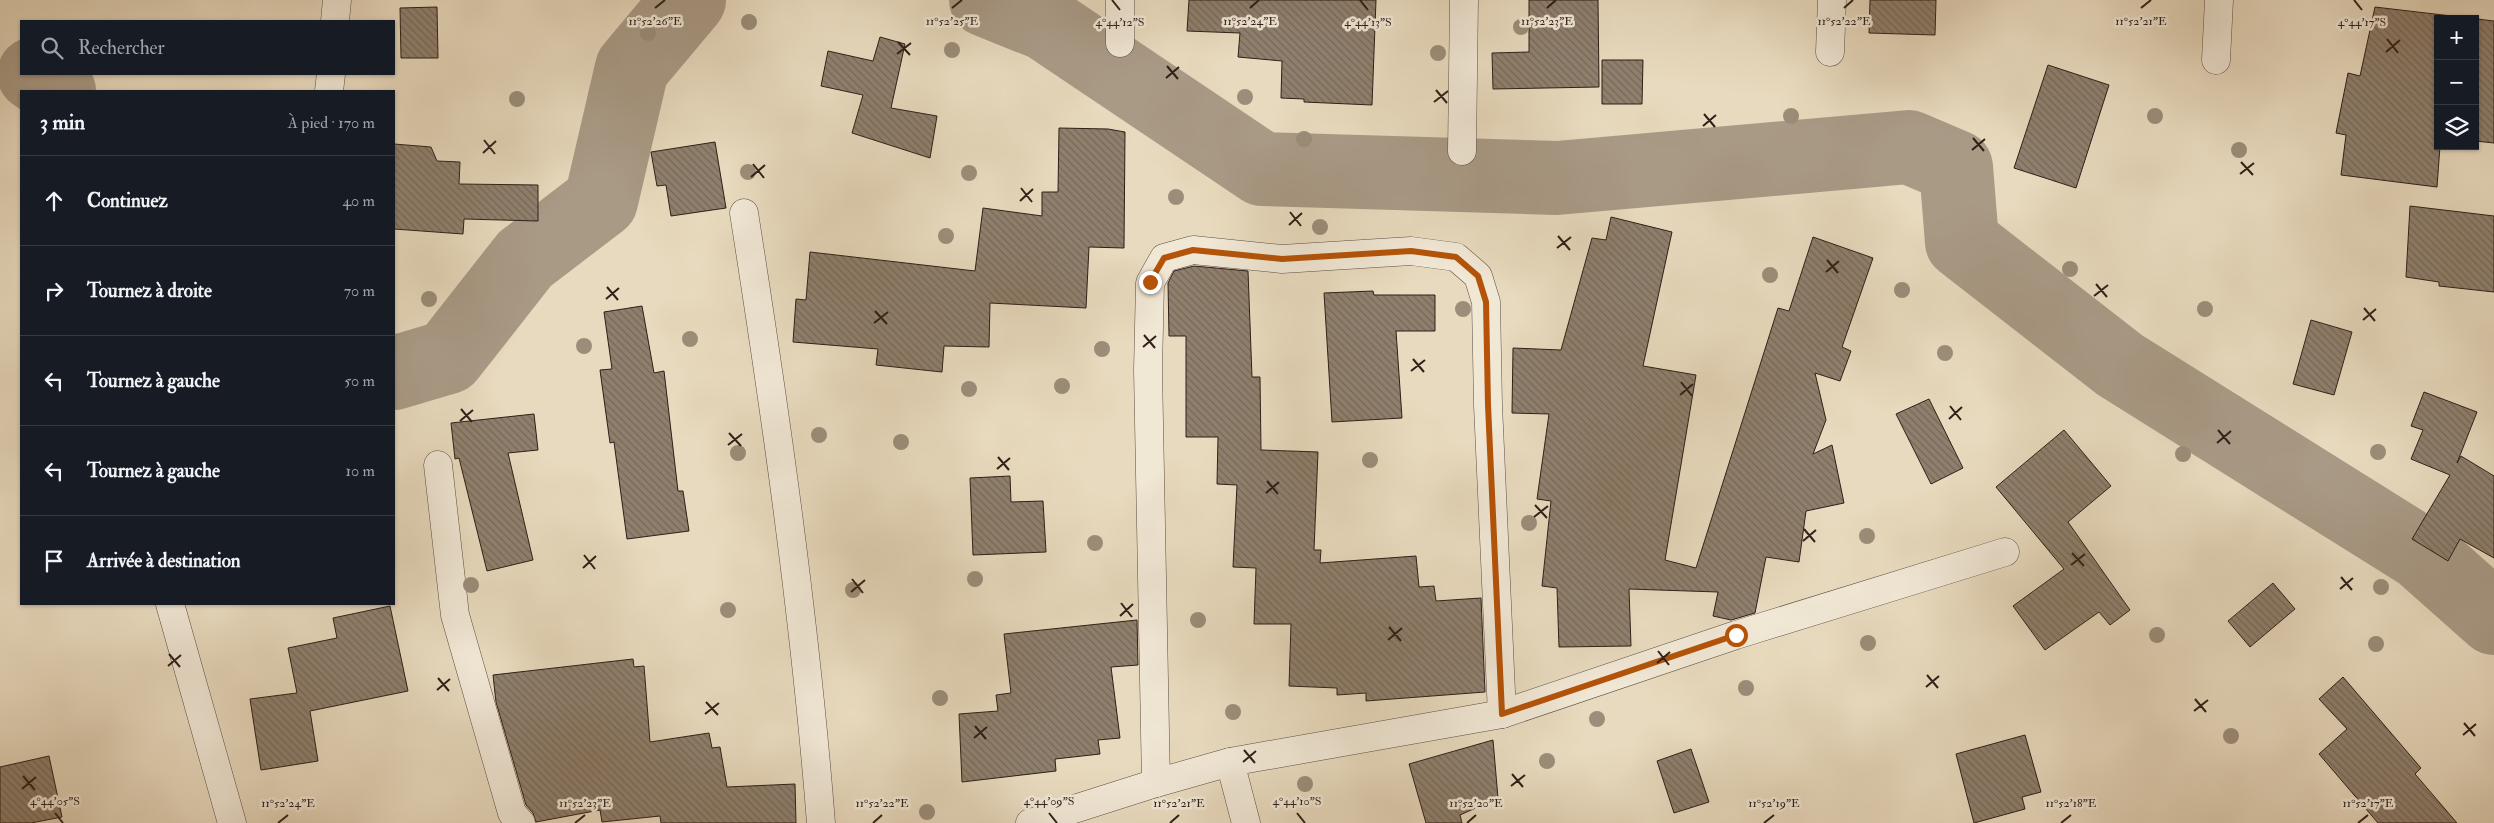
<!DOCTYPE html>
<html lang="fr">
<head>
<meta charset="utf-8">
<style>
	body { margin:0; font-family:"IM FELL Double Pica",serif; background:#20242c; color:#f1f3f6 }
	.controls { position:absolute; right:15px; top:15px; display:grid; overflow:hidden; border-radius:0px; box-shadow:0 1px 4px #0004 }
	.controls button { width:45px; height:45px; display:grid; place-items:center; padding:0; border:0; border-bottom:1px solid #363941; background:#171b24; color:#f1f3f6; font:25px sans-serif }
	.stop { position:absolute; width:15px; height:15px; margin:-11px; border:4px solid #b45309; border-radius:50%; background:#fff }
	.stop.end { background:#b45309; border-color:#fff; box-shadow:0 1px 5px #0008 }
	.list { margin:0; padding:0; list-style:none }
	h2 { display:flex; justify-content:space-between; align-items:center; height:65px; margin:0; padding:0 20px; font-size:21px }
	h2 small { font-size:16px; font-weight:400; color:#9ea1a6 }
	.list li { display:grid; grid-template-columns:32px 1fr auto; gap:15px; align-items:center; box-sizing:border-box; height:90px; padding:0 20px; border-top:1px solid #363941 }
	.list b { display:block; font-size:19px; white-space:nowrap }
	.list em { font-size:16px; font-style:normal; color:#9ea1a6 }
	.icon { flex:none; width:28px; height:28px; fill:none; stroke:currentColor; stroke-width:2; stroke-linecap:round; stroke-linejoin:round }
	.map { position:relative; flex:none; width:2494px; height:823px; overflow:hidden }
	.search { position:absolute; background:#171b24; box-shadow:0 1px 4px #0004; left:20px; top:20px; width:375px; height:55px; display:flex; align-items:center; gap:12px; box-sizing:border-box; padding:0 18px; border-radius:0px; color:#9ea1a6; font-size:19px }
	.panel { position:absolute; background:#171b24; box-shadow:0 1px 4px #0004; left:20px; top:90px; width:375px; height:515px; border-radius:0px }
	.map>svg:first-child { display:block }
</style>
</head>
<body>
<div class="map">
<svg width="2494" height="823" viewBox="0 0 2494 823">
	<defs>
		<pattern id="building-back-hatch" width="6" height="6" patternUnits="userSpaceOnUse" patternTransform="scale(1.25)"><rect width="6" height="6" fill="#8f806e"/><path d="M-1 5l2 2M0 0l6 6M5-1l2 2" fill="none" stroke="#756859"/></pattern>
	</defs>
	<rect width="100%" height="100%" fill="#e8dabe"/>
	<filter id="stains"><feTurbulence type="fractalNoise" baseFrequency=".004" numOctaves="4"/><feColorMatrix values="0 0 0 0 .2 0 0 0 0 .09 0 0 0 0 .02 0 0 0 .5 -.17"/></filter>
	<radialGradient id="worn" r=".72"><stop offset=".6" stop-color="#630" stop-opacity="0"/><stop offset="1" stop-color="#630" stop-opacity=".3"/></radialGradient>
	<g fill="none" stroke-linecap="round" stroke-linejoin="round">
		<g stroke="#a99a86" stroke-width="74">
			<path d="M 986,0 L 1046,24 L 1262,169 L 1557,178 L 1909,147 L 1956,167 L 1962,242 L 2120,365 L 2422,554 L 2494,618"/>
			<path d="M 34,74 L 59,91"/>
			<path d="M 394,373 L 448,357 L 525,259 L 601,201 L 632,68 L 689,0"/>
		</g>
	</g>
	<g fill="url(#building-back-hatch)" stroke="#2e1f18">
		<path d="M 1189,0 L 1376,0 L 1372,105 L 1304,102 L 1304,99 L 1281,98 L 1282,61 L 1238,57 L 1240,33 L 1187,31 Z"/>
		<path d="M 1529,0 L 1598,0 L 1599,87 L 1493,89 L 1492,53 L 1529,52 Z"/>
		<path d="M 1870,0 L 1936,0 L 1935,35 L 1869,33 Z"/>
		<path d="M 437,7 L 438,58 L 401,58 L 400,8 Z"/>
		<path d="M 2375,7 L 2494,21 L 2494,143 L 2475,141 L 2475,19 L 2438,19 L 2438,146 L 2440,146 L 2437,187 L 2341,175 L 2346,135 L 2336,133 L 2348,73 L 2360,76 Z"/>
		<path d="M 880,37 L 905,44 L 891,108 L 937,116 L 930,158 L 852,133 L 863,95 L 821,86 L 828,51 L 873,61 Z"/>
		<path d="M 1602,60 L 1643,60 L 1642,104 L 1602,104 Z"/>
		<path d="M 2048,65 L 2109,85 L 2076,188 L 2014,168 Z"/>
		<path d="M 1059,128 L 1108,129 L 1125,132 L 1124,248 L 1089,247 L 1086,308 L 990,303 L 989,347 L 944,346 L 942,372 L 876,365 L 878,349 L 793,342 L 796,299 L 806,300 L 810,252 L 975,271 L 983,208 L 1042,216 L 1042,192 L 1058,192 Z"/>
		<path d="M 715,142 L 726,208 L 671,216 L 666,185 L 657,186 L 651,152 Z"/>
		<path d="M 394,144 L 431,147 L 437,161 L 460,162 L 459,184 L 538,185 L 538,221 L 464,219 L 463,234 L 394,229 Z"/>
		<path d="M 2410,206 L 2494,216 L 2494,292 L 2439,286 L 2439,282 L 2406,277 Z"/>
		<path d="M 1611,217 L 1672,232 L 1643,366 L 1696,375 L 1665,560 L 1696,568 L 1778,308 L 1789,311 L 1813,237 L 1873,258 L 1842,347 L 1851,351 L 1840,381 L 1815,373 L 1826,420 L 1813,454 L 1832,445 L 1844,503 L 1806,511 L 1799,562 L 1766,557 L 1755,613 L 1731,620 L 1713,616 L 1718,592 L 1629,589 L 1631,646 L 1559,647 L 1557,588 L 1542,586 L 1551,501 L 1537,499 L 1549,414 L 1512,413 L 1513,348 L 1561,350 L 1592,238 L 1606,240 Z"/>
		<path d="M 1194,266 L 1248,271 L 1252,377 L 1260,377 L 1261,450 L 1318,452 L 1314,550 L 1321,550 L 1320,563 L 1416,556 L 1419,587 L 1434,586 L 1436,601 L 1481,598 L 1485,692 L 1366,701 L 1366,693 L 1337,695 L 1337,688 L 1289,686 L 1291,624 L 1254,624 L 1256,568 L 1233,567 L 1237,485 L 1217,484 L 1218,437 L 1186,437 L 1186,336 L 1169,336 L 1168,283 L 1174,271 Z"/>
		<path d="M 1373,291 L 1374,295 L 1435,295 L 1435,331 L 1396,331 L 1402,418 L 1332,422 L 1324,293 Z"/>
		<path d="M 642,306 L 654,373 L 664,371 L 678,491 L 683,491 L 689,531 L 627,539 L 614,442 L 610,443 L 600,370 L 612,369 L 604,312 Z"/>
		<path d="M 2311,320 L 2352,332 L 2334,395 L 2293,384 Z"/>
		<path d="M 2424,392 L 2477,412 L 2457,463 L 2461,456 L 2494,476 L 2494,558 L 2460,539 L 2448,561 L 2412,539 L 2450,475 L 2411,459 L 2423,430 L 2411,426 Z"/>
		<path d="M 1929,399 L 1963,468 L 1931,484 L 1896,414 Z"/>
		<path d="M 534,414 L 538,450 L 508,453 L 533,560 L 487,571 L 459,458 L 455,459 L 451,423 Z"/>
		<path d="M 2064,430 L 2111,486 L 2068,522 L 2130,610 L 2110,625 L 2099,612 L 2045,650 L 2013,606 L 2064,569 L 1996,487 Z"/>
		<path d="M 1010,476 L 1011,502 L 1043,501 L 1046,552 L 973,555 L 970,478 Z"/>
		<path d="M 2273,583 L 2295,609 L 2250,647 L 2228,621 Z"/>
		<path d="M 390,606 L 408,691 L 310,711 L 318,761 L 261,770 L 250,699 L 297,693 L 288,648 L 337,638 L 333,618 Z"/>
		<path d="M 1137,620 L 1138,665 L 1111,667 L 1120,738 L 1098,740 L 1100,754 L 1055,759 L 1056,771 L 962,782 L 959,714 L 998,711 L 996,695 L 1011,693 L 1004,634 Z"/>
		<path d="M 633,659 L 634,667 L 644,666 L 650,742 L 709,733 L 712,748 L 720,747 L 727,787 L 795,784 L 796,823 L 661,823 L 660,816 L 602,822 L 600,810 L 536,822 L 533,813 L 526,805 L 496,702 L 493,675 Z"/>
		<path d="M 2343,677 L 2421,768 L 2415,774 L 2457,823 L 2378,823 L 2319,754 L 2347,729 L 2319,699 Z"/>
		<path d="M 2025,735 L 2041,792 L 2022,797 L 2025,809 L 1974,823 L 1956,754 Z"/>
		<path d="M 1493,740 L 1498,798 L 1460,815 L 1462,823 L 1426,823 L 1409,764 Z"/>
		<path d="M 1691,749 L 1709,802 L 1674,813 L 1657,761 Z"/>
		<path d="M 49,756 L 62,817 L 31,823 L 0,823 L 0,767 Z"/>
	</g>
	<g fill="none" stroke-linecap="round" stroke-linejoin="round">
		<g stroke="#5c4e42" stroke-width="29">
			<g id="minor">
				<path d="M 1120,0 L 1120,43"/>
				<path d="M 335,21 L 337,0"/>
				<path d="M 1830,52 L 1832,0"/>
				<path d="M 2216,60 L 2219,0"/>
				<path d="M 329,91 L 331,74"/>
				<path d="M 1462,151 L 1464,0"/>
				<path d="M 744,213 C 776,416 805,619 821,823"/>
				<path d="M 438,465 L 455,615 L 512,813 L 521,823"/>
				<path d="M 170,604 L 232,823"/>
				<path d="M 1230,762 L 1246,823"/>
				<path d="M 1156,783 L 1148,370 L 1150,283 L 1164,258 L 1193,250 L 1282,259 L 1411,251 L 1456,257 L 1478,276 L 1486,302 L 1488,405 L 1502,714"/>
				<path d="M 1030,823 L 1156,783 L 1230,762 L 1502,714 L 1736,635 L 2005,552"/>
			</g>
		</g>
		<use href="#minor" stroke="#f0e7d5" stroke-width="28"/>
	</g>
	<g fill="#9b8d79">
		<circle cx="749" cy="22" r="8"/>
		<circle cx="1521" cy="27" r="8"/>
		<circle cx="648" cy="33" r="8"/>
		<circle cx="952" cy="50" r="8"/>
		<circle cx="1438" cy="53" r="8"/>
		<circle cx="1245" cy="97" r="8"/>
		<circle cx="517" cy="99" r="8"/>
		<circle cx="1791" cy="116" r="8"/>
		<circle cx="2155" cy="116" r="8"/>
		<circle cx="1304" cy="139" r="8"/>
		<circle cx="2239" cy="150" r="8"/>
		<circle cx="748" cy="172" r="8"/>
		<circle cx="969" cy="173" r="8"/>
		<circle cx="1176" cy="197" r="8"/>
		<circle cx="1320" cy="227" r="8"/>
		<circle cx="946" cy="236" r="8"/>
		<circle cx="2070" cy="269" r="8"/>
		<circle cx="1770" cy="275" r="8"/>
		<circle cx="1902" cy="290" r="8"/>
		<circle cx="429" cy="299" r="8"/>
		<circle cx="1463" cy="309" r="8"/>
		<circle cx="2205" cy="309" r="8"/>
		<circle cx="690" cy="339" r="8"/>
		<circle cx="584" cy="346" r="8"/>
		<circle cx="1102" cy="349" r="8"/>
		<circle cx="1945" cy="353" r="8"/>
		<circle cx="1062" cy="386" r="8"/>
		<circle cx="969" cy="389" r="8"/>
		<circle cx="819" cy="435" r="8"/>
		<circle cx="901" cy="442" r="8"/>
		<circle cx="2378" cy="452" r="8"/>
		<circle cx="738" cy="453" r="8"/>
		<circle cx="2183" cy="454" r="8"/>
		<circle cx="1370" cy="460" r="8"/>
		<circle cx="1529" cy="523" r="8"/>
		<circle cx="1867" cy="536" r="8"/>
		<circle cx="1095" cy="543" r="8"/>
		<circle cx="975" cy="579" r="8"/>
		<circle cx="471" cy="585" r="8"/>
		<circle cx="2381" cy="587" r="8"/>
		<circle cx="853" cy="590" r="8"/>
		<circle cx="728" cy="610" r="8"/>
		<circle cx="1198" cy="620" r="8"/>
		<circle cx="2157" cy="635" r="8"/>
		<circle cx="1868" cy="643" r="8"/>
		<circle cx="2376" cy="644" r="8"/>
		<circle cx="1746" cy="688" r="8"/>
		<circle cx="940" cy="698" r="8"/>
		<circle cx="1233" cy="712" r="8"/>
		<circle cx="1597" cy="719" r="8"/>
		<circle cx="2231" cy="736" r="8"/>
		<circle cx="1547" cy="761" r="8"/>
		<circle cx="1305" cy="784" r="8"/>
		<circle cx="927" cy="812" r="8"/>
	</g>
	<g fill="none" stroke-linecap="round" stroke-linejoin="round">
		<path stroke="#b45309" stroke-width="6" d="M 1150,282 L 1164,258 L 1193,250 L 1282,259 L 1411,251 L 1456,257 L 1478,276 L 1486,302 L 1488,405 L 1502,714 L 1736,635"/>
	</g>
	<path fill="none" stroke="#2e1f18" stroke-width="2" d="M 1112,0 L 1120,10M 1360,0 L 1368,10M 2354,0 L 2362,10M 655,8 L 665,0M 952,8 L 962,0M 1250,8 L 1259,0M 1547,8 L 1556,0M 1844,8 L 1853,0M 2141,8 L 2151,0M 2387,39 L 2398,53M 898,42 L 910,55M 2386,52 L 2400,40M 897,54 L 911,43M 1167,66 L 1178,79M 1166,78 L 1179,67M 1436,90 L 1447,103M 1434,102 L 1448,91M 1704,114 L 1715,127M 1703,126 L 1716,115M 1973,138 L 1984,151M 484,140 L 495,154M 1972,150 L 1985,139M 483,153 L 496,141M 2241,162 L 2253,175M 753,164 L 764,178M 2240,174 L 2254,163M 751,177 L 765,165M 1021,188 L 1032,202M 1020,201 L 1033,189M 1290,212 L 1301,226M 1289,225 L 1302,213M 1558,236 L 1570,250M 1557,248 L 1571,237M 1827,260 L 1838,273M 1826,272 L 1839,261M 2096,284 L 2107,297M 607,287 L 618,300M 2094,296 L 2108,285M 606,299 L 619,288M 2364,308 L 2375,321M 875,311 L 887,324M 2363,320 L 2376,309M 874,323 L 888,312M 1144,335 L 1155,348M 1143,347 L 1156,336M 1413,359 L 1424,372M 1411,371 L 1425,360M 1681,382 L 1692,396M 1680,395 L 1693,384M 1950,406 L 1961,420M 461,409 L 472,422M 1949,419 L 1962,407M 460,421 L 473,410M 2218,430 L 2230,444M 729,433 L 741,446M 2217,443 L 2231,431M 728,445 L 742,434M 998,457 L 1009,470M 997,469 L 1010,458M 1267,481 L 1278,494M 1266,493 L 1279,482M 1535,505 L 1547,518M 1534,517 L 1548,506M 1804,529 L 1815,542M 1803,541 L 1816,530M 2072,553 L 2084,566M 584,555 L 595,569M 2071,565 L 2085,554M 583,568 L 596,556M 2341,577 L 2352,590M 852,579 L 863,593M 2340,589 L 2353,578M 851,592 L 865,580M 1121,603 L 1132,617M 1120,616 L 1133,604M 1389,627 L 1401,641M 1388,640 L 1402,628M 1658,651 L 1669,665M 169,654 L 180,667M 1657,663 L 1670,652M 168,666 L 181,655M 1927,675 L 1938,688M 438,678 L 449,691M 1926,687 L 1939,676M 437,690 L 450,679M 2195,699 L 2206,712M 706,702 L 718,715M 2194,711 L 2208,700M 705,714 L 719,703M 2464,723 L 2475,736M 975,726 L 986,739M 2463,735 L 2476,724M 974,738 L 987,727M 1244,750 L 1255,763M 1243,762 L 1256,751M 1512,774 L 1523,787M 23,776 L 35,790M 1511,786 L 1525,775M 22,789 L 36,777M 55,813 L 63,823M 1049,813 L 1057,823M 1297,813 L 1305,823M 278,823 L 288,815M 575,823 L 585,815M 873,823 L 882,815M 1170,823 L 1179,815M 1467,823 L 1476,815M 1764,823 L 1774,815M 2061,823 L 2071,815M 2358,823 L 2368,815"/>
	<g font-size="12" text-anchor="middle" fill="#2e1f18" stroke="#f0e7d5" stroke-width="5" stroke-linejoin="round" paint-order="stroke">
		<text x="655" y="25">11°52'26"E</text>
		<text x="952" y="25">11°52'25"E</text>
		<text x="1250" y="25">11°52'24"E</text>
		<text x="1547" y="25">11°52'23"E</text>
		<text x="1844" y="25">11°52'22"E</text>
		<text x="2141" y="25">11°52'21"E</text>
		<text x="1368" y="26">4°44'13"S</text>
		<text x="1120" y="26">4°44'12"S</text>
		<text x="2362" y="26">4°44'17"S</text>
		<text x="55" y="805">4°44'05"S</text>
		<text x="1049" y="805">4°44'09"S</text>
		<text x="1297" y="805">4°44'10"S</text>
		<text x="288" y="807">11°52'24"E</text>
		<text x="585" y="807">11°52'23"E</text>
		<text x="882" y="807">11°52'22"E</text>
		<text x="1179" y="807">11°52'21"E</text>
		<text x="1476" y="807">11°52'20"E</text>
		<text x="1774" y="807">11°52'19"E</text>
		<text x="2071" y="807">11°52'18"E</text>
		<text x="2368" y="807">11°52'17"E</text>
	</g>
	<rect width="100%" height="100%" filter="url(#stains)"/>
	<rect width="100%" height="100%" fill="url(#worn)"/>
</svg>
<div class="controls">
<button>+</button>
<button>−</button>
<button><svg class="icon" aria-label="layers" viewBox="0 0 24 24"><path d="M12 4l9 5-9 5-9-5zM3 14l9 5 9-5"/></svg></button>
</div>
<div class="stop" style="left:1736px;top:635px"></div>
<div class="stop end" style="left:1150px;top:282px"></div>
<div class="search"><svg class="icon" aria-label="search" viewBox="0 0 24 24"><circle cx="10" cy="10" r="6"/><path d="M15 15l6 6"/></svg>Rechercher</div>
<section class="panel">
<h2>3 min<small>À pied · 170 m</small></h2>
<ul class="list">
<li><svg class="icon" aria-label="ahead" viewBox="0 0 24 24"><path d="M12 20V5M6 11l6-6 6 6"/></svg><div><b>Continuez</b></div><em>40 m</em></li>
<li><svg class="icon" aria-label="right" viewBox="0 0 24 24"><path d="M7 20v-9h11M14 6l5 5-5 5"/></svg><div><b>Tournez à droite</b></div><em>70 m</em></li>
<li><svg class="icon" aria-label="left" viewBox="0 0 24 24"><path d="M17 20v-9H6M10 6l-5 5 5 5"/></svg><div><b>Tournez à gauche</b></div><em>50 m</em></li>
<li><svg class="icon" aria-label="left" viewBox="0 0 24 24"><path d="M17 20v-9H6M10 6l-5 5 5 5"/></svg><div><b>Tournez à gauche</b></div><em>10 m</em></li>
<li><svg class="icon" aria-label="arrive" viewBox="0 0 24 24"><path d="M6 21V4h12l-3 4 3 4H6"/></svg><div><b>Arrivée à destination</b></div></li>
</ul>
</section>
</div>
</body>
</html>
